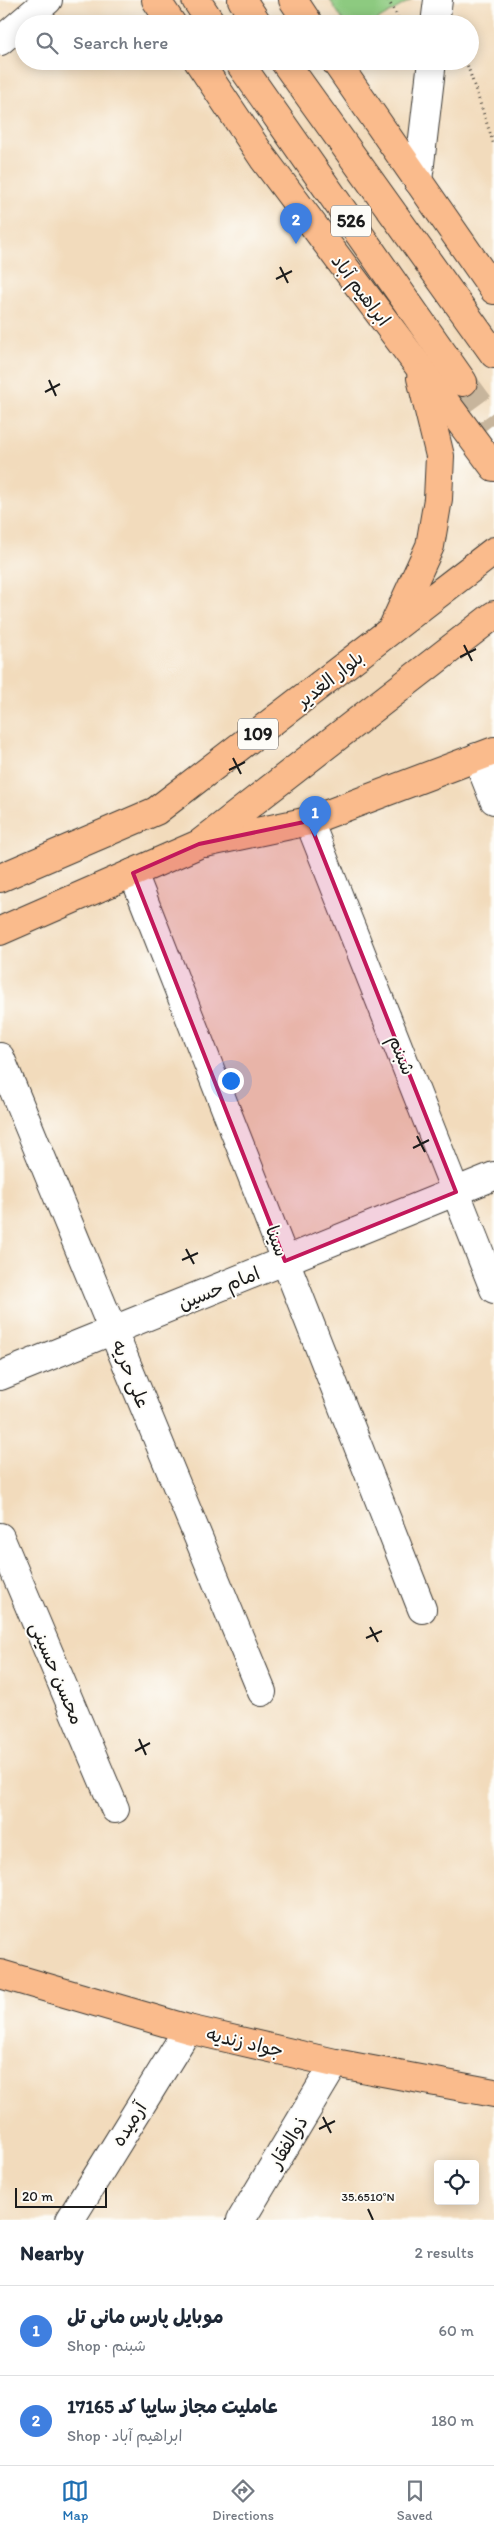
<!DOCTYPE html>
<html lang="en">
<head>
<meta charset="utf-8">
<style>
	body { margin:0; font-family:Itim,"Playpen Sans Arabic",sans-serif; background:#f2f2f3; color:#1f2937 }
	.controls { position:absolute; right:15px; bottom:15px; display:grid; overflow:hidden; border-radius:5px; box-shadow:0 2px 12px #0003 }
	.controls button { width:45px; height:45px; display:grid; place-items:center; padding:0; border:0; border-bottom:1px solid #e0e1e3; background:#fff; color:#1f2937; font:25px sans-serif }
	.scale { position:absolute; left:15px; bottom:12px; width:92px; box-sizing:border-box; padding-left:5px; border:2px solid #1c1c1c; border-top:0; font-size:14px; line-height:18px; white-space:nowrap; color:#1c1c1c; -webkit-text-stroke:4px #fdfcf7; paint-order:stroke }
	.you { position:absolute; left:230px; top:1080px; width:18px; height:18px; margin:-12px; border:4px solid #fff; border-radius:50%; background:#1a73e8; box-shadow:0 0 0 8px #1a73e833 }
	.badge { display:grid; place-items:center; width:32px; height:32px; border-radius:50%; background:#1f6fb2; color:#fff; font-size:16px; font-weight:700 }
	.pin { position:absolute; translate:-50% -41px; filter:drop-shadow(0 1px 2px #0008) }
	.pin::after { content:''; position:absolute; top:26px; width:18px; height:15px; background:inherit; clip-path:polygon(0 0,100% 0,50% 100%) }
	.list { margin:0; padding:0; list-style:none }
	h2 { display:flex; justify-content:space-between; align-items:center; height:65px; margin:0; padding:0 20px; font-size:21px }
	h2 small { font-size:16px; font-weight:400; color:#747a83 }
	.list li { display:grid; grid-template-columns:32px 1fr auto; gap:15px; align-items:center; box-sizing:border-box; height:90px; padding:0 20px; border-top:1px solid #e0e1e3 }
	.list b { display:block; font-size:19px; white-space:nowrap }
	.list p { margin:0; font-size:16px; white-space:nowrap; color:#747a83 }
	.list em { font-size:16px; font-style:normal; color:#747a83 }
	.icon { flex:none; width:28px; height:28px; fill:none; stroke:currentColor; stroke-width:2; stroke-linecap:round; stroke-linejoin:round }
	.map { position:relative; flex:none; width:494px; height:2220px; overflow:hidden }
	.search { position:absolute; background:#fff; box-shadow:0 2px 12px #0003; left:15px; right:15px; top:15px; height:55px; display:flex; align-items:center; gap:12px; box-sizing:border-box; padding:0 18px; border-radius:28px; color:#747a83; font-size:19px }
	.sheet { height:245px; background:#fff }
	nav { display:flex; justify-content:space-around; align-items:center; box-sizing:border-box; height:70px; border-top:1px solid #e0e1e3; background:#fff; font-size:14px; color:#747a83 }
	nav a { display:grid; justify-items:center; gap:2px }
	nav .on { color:#1f6fb2 }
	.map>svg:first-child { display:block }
</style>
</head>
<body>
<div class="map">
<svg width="494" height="2220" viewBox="0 0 494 2220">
	<rect width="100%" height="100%" fill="#fdfcf7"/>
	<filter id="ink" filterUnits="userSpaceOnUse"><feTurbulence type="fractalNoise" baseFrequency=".02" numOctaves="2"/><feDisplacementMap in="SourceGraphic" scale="10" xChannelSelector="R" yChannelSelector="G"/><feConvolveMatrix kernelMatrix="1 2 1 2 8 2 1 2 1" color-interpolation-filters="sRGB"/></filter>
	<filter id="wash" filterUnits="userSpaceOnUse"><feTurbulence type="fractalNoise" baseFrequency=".0096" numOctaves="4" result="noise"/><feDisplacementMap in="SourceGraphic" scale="20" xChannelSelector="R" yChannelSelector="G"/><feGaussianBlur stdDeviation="1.12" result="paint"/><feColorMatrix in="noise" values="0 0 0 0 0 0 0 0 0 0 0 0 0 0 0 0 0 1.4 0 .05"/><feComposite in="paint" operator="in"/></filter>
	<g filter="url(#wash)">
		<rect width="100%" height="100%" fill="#f2dbbc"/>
		<path fill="#8dca80" stroke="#54734e" d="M 330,0 L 411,0 L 371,24 L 345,24 Z"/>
	</g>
	<g filter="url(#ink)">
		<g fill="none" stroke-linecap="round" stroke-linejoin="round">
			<path stroke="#c7b59c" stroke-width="28" stroke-dasharray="28 14" stroke-linecap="butt" d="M 463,382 L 494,424"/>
			<g stroke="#3c3934" stroke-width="30">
				<g id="minor">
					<path d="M 435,24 L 438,0"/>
					<path d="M 0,41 L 48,0"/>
					<path d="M 418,181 L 432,61"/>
					<path d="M 477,757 L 494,800"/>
					<path d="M 309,821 L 494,1289"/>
					<path d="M 133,873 L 422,1609"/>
					<path d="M 0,1057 L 262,1692"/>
					<path d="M 0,1376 L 494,1176"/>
					<path d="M 0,1537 L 115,1809"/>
					<path d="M 70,2220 L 188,2029"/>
					<path d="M 241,2220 L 335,2063"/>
				</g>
			</g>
			<g stroke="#3c3934" stroke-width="30">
				<g id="major">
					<path d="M 156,0 L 172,24"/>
					<path d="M 196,0 L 212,24"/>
					<path d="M 242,0 L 258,24"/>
					<path d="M 293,0 L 309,24"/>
					<path d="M 198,61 L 263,158 L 494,467"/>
					<path d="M 238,61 L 463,382"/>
					<path d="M 284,61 L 494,354"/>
					<path d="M 335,61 L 494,290"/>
					<path d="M 392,629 L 430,546 L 438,499 L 440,456 L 421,378"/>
					<path d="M 205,843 L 309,821 L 494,751"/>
					<path d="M 0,878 L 156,811 L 494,551"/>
					<path d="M 0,931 L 199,844 L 494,615"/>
					<path d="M 0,1974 L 188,2029 L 335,2063 L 494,2093"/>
				</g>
			</g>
			<g stroke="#3c3934" stroke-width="3" stroke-dasharray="1 4" stroke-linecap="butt">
				<path d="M 388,0 L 402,24"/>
				<path d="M 466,61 L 494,145"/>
			</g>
			<use href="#minor" stroke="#fff" stroke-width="28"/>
			<use href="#major" stroke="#fabb8c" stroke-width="28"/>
		</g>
	</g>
	<path fill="#c2185b" fill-opacity="0.2" stroke="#c2185b" stroke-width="4" stroke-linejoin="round" d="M 309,821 L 456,1192 L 285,1261 L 133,873 L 199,844 Z"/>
	<path fill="none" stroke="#1c1c1c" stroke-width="2" d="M 280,267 L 288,283M 276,279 L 292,271M 49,380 L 56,396M 45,392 L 60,384M 464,645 L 472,661M 460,657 L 476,649M 233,758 L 241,774M 229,770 L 245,762M 417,1136 L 425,1152M 413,1148 L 429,1140M 186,1249 L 194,1264M 182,1260 L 198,1253M 370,1627 L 378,1642M 366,1638 L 382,1631M 139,1739 L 146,1755M 135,1751 L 150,1743M 323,2117 L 331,2133M 319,2129 L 335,2121M 368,2209 L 373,2220"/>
	<g text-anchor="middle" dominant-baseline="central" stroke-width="4" stroke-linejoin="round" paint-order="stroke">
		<g fill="#fdfcf7" stroke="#605f5e" stroke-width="1">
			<rect x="331" y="205.5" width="40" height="31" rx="4"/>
			<rect x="238" y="718.5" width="40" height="31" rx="4"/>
		</g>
		<g font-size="18" font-weight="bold" fill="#1c1c1c">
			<text x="351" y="221">526</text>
			<text x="258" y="734">109</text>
		</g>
		<g font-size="19" fill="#1c1c1c" stroke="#fdfcf7">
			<text transform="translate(361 290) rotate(53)">ابراهیم آباد</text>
			<text transform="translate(330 679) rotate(-38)">بلوار الغدیر</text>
			<text transform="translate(402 1055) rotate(68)">شبنم</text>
			<text transform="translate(277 1241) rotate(69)">سینا</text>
			<text transform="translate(219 1288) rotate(-22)">امام حسین</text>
			<text transform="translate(131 1374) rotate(68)">علی حریه</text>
			<text transform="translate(57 1673) rotate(67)">محسن حسینی</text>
			<text transform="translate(245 2042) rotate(13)">جواد زندیه</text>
			<text transform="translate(129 2124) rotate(-58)">آرمیده</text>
			<text transform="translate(288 2142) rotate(-59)">ذوالفقار</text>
		</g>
	</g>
	<g font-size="12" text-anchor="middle" fill="#1c1c1c" stroke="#fdfcf7" stroke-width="4" stroke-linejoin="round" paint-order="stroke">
		<text x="368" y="2201">35.6510°N</text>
	</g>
</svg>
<div class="controls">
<button><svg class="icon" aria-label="locate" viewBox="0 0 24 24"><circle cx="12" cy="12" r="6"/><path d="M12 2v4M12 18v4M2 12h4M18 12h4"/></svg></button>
</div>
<div class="scale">20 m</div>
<div class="you"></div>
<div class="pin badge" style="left:315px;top:837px;background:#3f7fe0">1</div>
<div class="pin badge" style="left:296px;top:244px;background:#3f7fe0">2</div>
<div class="search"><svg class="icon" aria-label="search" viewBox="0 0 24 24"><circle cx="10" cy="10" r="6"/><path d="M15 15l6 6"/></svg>Search here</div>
</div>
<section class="sheet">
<h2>Nearby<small>2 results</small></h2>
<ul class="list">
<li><span class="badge" style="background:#3f7fe0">1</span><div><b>موبایل پارس مانی تل</b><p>Shop · شبنم</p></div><em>60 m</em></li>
<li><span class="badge" style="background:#3f7fe0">2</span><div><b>عاملیت مجاز سایپا کد 17165</b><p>Shop · ابراهیم آباد</p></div><em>180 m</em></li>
</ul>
</section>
<nav>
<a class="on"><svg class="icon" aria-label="map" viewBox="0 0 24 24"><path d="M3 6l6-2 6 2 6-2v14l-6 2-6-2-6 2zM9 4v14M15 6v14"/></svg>Map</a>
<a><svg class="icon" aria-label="directions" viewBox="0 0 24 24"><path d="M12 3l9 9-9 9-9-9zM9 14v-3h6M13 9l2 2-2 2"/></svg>Directions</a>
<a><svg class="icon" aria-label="saved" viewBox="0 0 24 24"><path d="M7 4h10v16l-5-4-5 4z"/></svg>Saved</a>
</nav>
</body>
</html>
